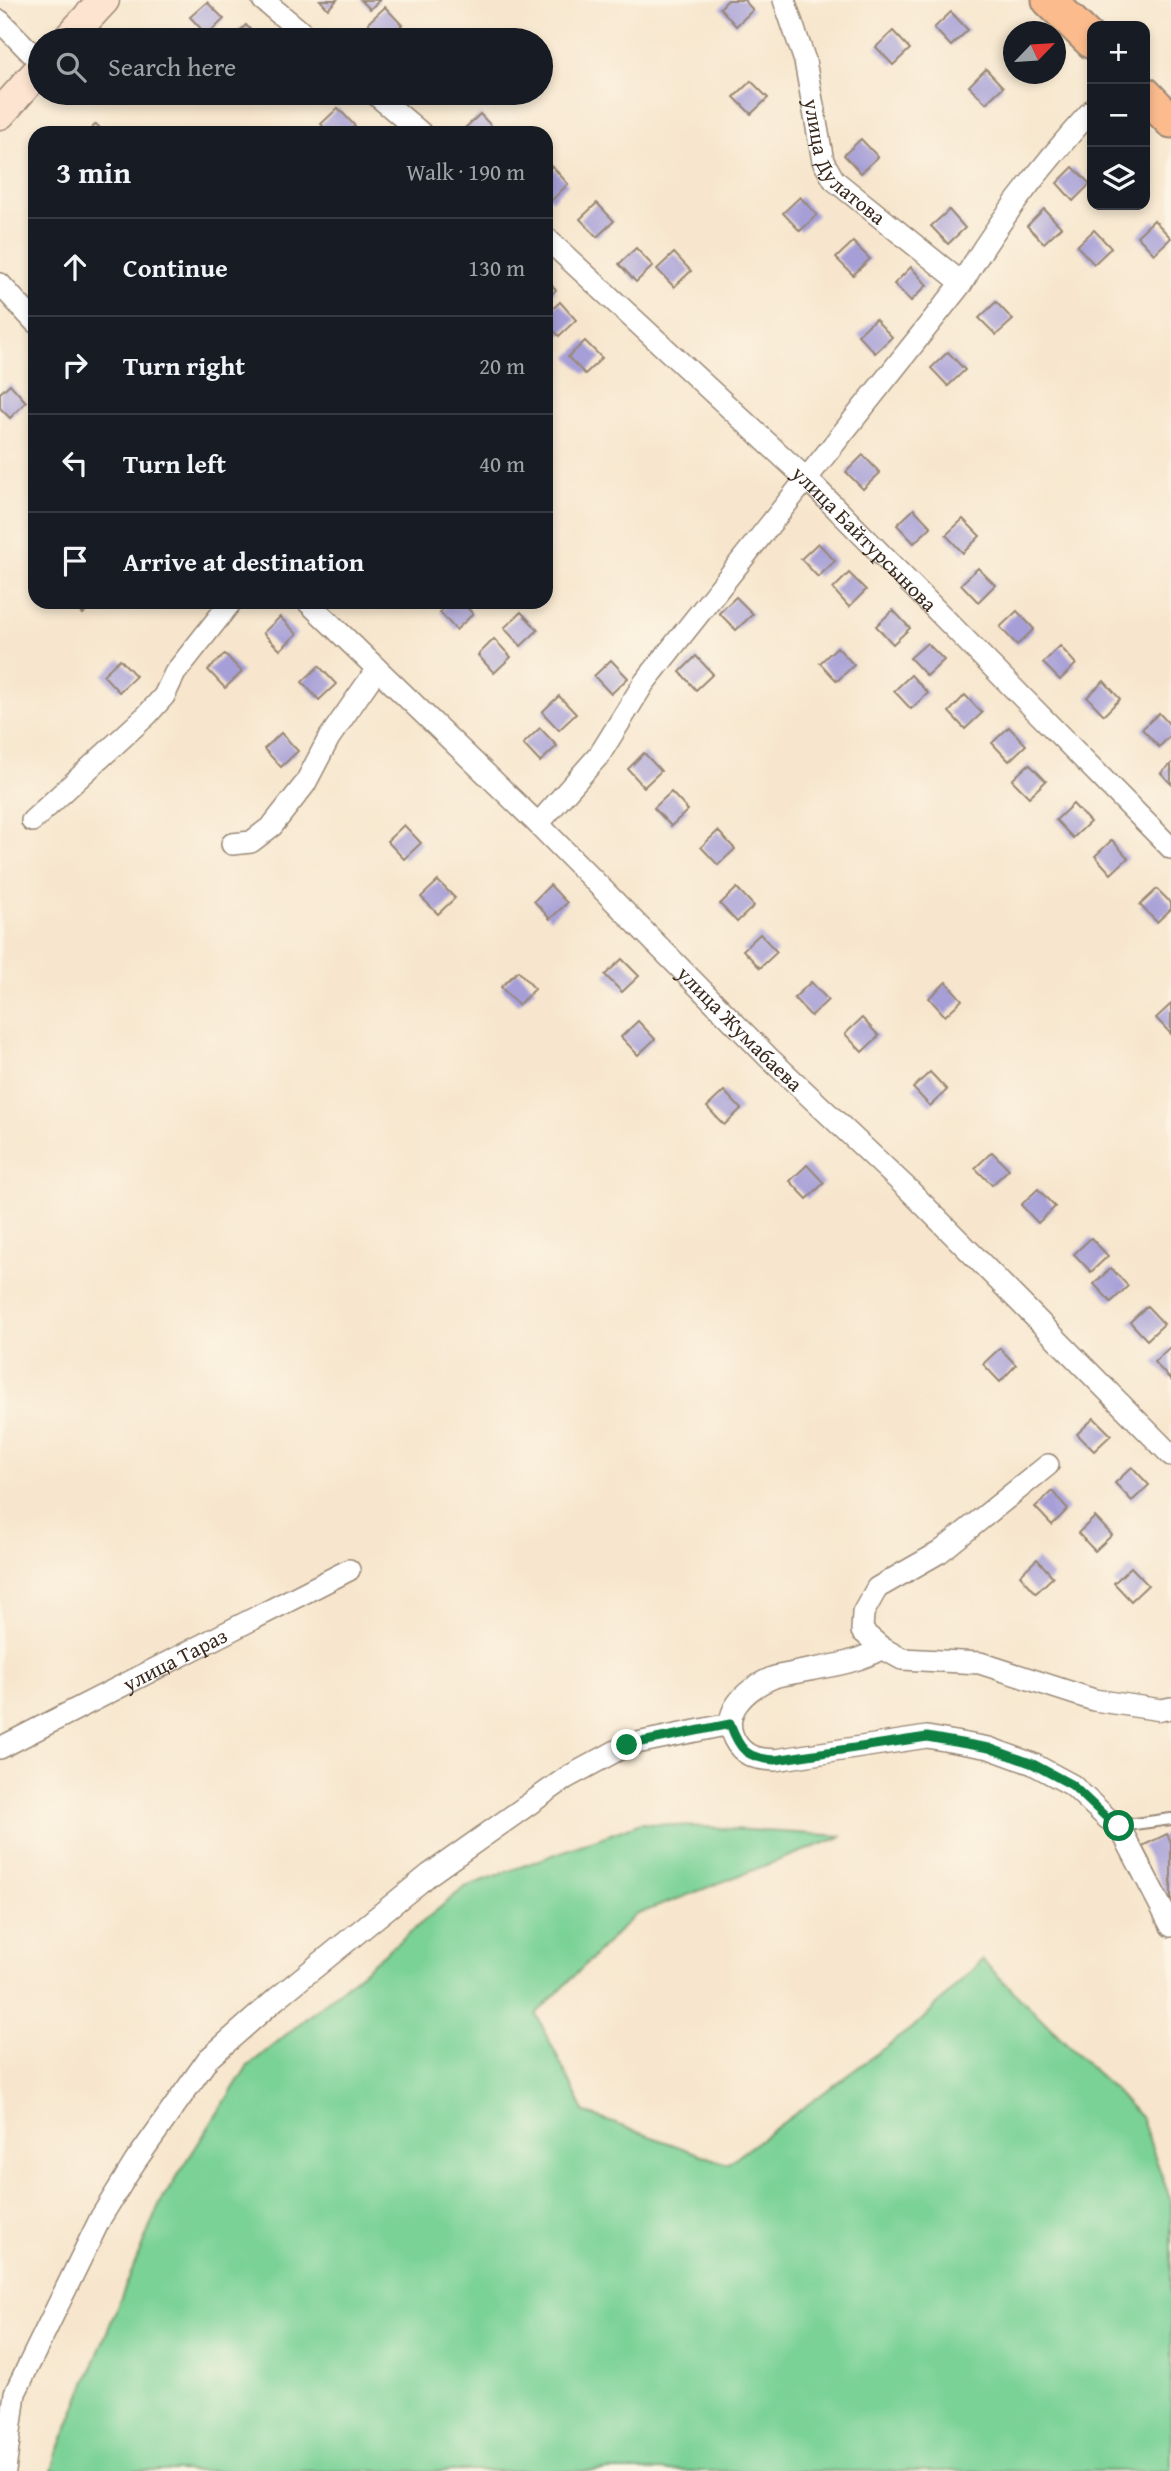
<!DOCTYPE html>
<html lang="en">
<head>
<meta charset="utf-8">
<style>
	body { margin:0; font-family:"Gentium Book Plus",serif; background:#242831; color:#f1f3f6 }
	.controls { position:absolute; right:21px; top:21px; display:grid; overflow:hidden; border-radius:14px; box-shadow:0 4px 10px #0003 }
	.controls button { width:63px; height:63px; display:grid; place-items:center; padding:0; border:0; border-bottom:2px solid #363941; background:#171b24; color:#f1f3f6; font:35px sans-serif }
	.compass { position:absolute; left:1003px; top:21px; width:63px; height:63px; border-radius:50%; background:#171b24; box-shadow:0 4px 10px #0003; rotate:65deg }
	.stop { position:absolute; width:21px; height:21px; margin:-16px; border:5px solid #0b8043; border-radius:50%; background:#fff }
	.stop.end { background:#0b8043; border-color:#fff; box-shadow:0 2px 7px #0008 }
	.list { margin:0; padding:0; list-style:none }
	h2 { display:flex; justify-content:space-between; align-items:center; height:91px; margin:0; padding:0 28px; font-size:30px }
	h2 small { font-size:23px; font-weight:400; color:#9ea1a6 }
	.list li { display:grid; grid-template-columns:46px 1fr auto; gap:21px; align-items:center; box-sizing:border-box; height:98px; padding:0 28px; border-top:2px solid #363941 }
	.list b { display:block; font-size:26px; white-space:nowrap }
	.list em { font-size:23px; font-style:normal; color:#9ea1a6 }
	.icon { flex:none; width:38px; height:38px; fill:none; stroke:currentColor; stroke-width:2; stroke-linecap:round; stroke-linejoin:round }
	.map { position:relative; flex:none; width:1171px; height:2471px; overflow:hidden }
	.search { position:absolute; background:#171b24; box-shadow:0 4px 10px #0003; left:28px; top:28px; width:525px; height:77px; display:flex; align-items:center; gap:18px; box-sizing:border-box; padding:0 24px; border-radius:38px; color:#9ea1a6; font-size:26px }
	.panel { position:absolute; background:#171b24; box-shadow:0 4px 10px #0003; left:28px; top:126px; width:525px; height:483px; border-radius:21px }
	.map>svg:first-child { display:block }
</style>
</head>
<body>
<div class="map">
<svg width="1171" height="2471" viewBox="0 0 1171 2471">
	<rect width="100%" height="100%" fill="#fcf5e5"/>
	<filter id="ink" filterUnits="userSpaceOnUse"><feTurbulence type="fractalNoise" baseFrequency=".0143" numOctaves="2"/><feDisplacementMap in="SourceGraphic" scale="14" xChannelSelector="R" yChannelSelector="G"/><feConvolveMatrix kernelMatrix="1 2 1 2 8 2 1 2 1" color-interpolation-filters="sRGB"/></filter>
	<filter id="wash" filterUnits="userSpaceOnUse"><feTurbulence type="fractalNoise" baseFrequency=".00686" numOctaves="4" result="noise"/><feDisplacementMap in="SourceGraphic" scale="28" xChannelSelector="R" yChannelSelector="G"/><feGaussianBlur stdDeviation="1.57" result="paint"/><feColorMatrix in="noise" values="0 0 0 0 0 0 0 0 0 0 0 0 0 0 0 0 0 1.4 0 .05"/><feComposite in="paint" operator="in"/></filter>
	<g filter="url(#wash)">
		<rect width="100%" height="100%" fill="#f7e6cd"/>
		<path fill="#7ad297" stroke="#5a7e5a" stroke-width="2" d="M 641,1823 L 843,1836 L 635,1915 L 536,2014 L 585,2113 L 727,2164 L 921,2021 L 982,1960 L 1141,2117 L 1171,2202 L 1171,2471 L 52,2471 L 56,2456 L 159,2205 L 247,2067 L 465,1887 Z"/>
		<g id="blocks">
			<g fill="#a69fd7">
				<path d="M 320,0 L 337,0 L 328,9 Z"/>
				<path d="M 361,0 L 380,0 L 370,9 Z"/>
				<path d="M 728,0 L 744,0 L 753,10 L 736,26 L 720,8 Z"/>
				<path d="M 207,2 L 224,19 L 207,35 L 190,17 Z"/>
				<path d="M 385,7 L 402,25 L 384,40 L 368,23 Z"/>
				<path d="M 951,12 L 968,30 L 951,46 L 934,28 Z"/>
				<path d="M 246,25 L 260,40 L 230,40 Z"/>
				<path d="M 415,30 L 424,40 L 404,40 Z"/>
				<path d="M 893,31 L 910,49 L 893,65 L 876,47 Z"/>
				<path d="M 986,69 L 1003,87 L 986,103 L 969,86 Z"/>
				<path d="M 751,81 L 768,98 L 751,114 L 734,97 Z"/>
				<path d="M 470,93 L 493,93 L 481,104 Z"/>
				<path d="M 338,108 L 355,126 L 347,133 L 329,133 L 321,124 Z"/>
				<path d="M 480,114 L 498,133 L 465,133 L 463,130 Z"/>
				<path d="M 96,124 L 105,133 L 87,133 Z"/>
				<path d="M 861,139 L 878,157 L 861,173 L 844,155 Z"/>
				<path d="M 552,166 L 568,184 L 552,200 L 546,194 L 546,172 Z"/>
				<path d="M 1073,167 L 1090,184 L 1073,201 L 1057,183 Z"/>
				<path d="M 800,197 L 817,215 L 800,231 L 783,213 Z"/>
				<path d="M 597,203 L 614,221 L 597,237 L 580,219 Z"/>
				<path d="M 1044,209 L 1061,227 L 1044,243 L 1027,226 Z"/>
				<path d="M 949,210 L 965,228 L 948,244 L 931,226 Z"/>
				<path d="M 1154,220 L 1171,238 L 1154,254 L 1137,236 Z"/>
				<path d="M 1094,230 L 1111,248 L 1094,264 L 1077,246 Z"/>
				<path d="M 853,242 L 870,259 L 853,275 L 836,258 Z"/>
				<path d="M 636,248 L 653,266 L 636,282 L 619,264 Z"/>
				<path d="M 674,253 L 691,271 L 674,287 L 657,269 Z"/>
				<path d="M 911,267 L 927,285 L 911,301 L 894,284 Z"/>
				<path d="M 546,279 L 556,290 L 546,299 Z"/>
				<path d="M 560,302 L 576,320 L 559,336 L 546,322 L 546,315 Z"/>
				<path d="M 996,302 L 1013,320 L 996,335 L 979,318 Z"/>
				<path d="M 875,319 L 892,337 L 875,353 L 858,335 Z"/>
				<path d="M 585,341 L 602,358 L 585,374 L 568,357 Z"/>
				<path d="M 948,352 L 965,370 L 948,386 L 931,368 Z"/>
				<path d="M 10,384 L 26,402 L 10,418 L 0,408 L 0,393 Z"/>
				<path d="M 863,455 L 880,473 L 863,489 L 846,472 Z"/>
				<path d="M 914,509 L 931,527 L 914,543 L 897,525 Z"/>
				<path d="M 963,519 L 980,536 L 963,553 L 946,535 Z"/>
				<path d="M 818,543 L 835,561 L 818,577 L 801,559 Z"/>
				<path d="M 978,568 L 995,585 L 978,602 L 961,584 Z"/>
				<path d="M 849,573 L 866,590 L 849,607 L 833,589 Z"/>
				<path d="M 736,597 L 753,614 L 736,630 L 719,613 Z"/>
				<path d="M 71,602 L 96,602 L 83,614 Z"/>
				<path d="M 450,602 L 462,602 L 473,614 L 456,630 L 440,612 Z"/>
				<path d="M 893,610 L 910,628 L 893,644 L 876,626 Z"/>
				<path d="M 1017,611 L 1034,629 L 1017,645 L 1000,627 Z"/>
				<path d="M 521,612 L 538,630 L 521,646 L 504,628 Z"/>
				<path d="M 280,617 L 297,634 L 280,650 L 263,633 Z"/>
				<path d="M 494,639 L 511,657 L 494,673 L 478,655 Z"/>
				<path d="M 927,643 L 944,660 L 927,676 L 910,658 Z"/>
				<path d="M 1060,646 L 1076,664 L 1060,680 L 1043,663 Z"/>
				<path d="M 837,647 L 854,665 L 837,681 L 820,663 Z"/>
				<path d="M 225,654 L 242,672 L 225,688 L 208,670 Z"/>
				<path d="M 696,656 L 713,674 L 696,690 L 680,672 Z"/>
				<path d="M 120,659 L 136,676 L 119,692 L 103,675 Z"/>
				<path d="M 611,660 L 628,678 L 611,694 L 594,676 Z"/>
				<path d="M 319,666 L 336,684 L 319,700 L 302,682 Z"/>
				<path d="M 911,675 L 928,693 L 911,709 L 894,691 Z"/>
				<path d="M 1104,681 L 1120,699 L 1104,715 L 1087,697 Z"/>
				<path d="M 965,695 L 982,713 L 965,729 L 949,712 Z"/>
				<path d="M 559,696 L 576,714 L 559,730 L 542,712 Z"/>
				<path d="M 1159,713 L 1171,726 L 1171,735 L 1159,747 L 1142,729 Z"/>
				<path d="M 1009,727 L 1026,745 L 1009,761 L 992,743 Z"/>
				<path d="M 540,728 L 557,746 L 540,762 L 523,744 Z"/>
				<path d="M 281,733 L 298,751 L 281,767 L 264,749 Z"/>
				<path d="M 644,753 L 661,771 L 644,787 L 628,769 Z"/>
				<path d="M 1029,764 L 1046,781 L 1029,797 L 1012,780 Z"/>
				<path d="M 1171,764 L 1171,784 L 1161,773 Z"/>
				<path d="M 671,792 L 688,810 L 671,826 L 654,808 Z"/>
				<path d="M 1073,804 L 1090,822 L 1073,838 L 1056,820 Z"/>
				<path d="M 404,825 L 421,843 L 404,859 L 387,841 Z"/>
				<path d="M 718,831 L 735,849 L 718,865 L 701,847 Z"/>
				<path d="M 1112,840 L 1128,858 L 1111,874 L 1095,856 Z"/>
				<path d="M 438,881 L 455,898 L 438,914 L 421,897 Z"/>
				<path d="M 550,885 L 567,903 L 550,919 L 534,901 Z"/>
				<path d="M 737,888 L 754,906 L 737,922 L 720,904 Z"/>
				<path d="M 1157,889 L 1171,903 L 1171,909 L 1157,922 L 1140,905 Z"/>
				<path d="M 760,934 L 777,952 L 760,968 L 743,950 Z"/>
				<path d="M 622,959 L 639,976 L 622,992 L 605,975 Z"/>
				<path d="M 518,971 L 535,989 L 518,1005 L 501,987 Z"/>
				<path d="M 811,982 L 828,1000 L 811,1016 L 794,998 Z"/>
				<path d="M 946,982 L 962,1000 L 945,1016 L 929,998 Z"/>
				<path d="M 1171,1004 L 1171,1034 L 1156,1018 Z"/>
				<path d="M 862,1018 L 879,1036 L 862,1052 L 845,1034 Z"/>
				<path d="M 638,1021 L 655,1039 L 638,1055 L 621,1037 Z"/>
				<path d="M 930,1072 L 947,1090 L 930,1106 L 913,1088 Z"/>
				<path d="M 724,1091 L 741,1109 L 724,1125 L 707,1107 Z"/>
				<path d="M 992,1152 L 1009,1169 L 992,1185 L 975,1168 Z"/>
				<path d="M 807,1165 L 824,1183 L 807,1199 L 790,1181 Z"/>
				<path d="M 1038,1189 L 1055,1207 L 1038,1223 L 1021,1205 Z"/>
				<path d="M 1091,1238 L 1108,1256 L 1091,1272 L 1074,1254 Z"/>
				<path d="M 1111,1268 L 1128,1286 L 1111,1302 L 1094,1284 Z"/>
				<path d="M 1147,1306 L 1164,1324 L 1147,1340 L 1130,1322 Z"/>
				<path d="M 1171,1346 L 1171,1380 L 1154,1362 Z"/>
				<path d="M 1000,1348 L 1016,1365 L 1000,1382 L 983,1364 Z"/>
				<path d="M 1094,1418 L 1111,1435 L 1094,1451 L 1077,1434 Z"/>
				<path d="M 1132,1467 L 1149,1485 L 1132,1501 L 1115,1483 Z"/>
				<path d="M 1052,1491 L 1068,1509 L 1052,1525 L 1035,1507 Z"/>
				<path d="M 1095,1517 L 1112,1535 L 1095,1551 L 1078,1533 Z"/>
				<path d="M 1037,1559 L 1053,1577 L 1036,1593 L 1020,1575 Z"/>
				<path d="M 1131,1567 L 1148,1585 L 1131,1601 L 1114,1583 Z"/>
				<path d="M 1167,1834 L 1171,1842 L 1171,1903 L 1142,1846 Z"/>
			</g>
		</g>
	</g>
	<g filter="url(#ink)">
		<use href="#blocks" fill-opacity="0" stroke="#998876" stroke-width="2"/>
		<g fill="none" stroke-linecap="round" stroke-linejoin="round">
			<g stroke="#998876" stroke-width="14">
				<path id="lane" d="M 1119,1826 L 1171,1819"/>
			</g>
			<g stroke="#998876" stroke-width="24">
				<g id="street">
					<path d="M 263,0 L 311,40"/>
					<path id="s1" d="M 784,0 L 805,61 L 823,161 L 834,180 L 962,283"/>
					<path d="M 0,21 L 40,62"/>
					<path d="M 374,93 L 421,133"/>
					<path id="s2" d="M 546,238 L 814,486 L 1171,848"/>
					<path d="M 0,284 L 35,322"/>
					<path id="s3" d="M 308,602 L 538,824 L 769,1058 L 910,1191 L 1171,1455"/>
					<path d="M 32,821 L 147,715 L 164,696 L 175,673 L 231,602"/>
					<path d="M 538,824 L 600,754 L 644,683 L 962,283 C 998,220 1043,164 1092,110"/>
					<path d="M 232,844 L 251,842 L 272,826 L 305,784 L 329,738 L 377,669"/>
					<path d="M 1048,1465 L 940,1552 L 877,1588 L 863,1613 L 862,1631 L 882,1648 L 902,1659 L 980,1663 L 1094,1700 L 1161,1710 L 1171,1708"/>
					<path d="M 882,1648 C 856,1664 823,1667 793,1673 C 786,1675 778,1675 772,1678 C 746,1689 717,1714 737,1744 C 747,1758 759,1759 775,1760 L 927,1737 L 989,1748 L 1033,1764 L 1072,1785 L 1107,1818 L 1119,1826 L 1171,1926"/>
					<path id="s4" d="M 0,1748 L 349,1570"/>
					<path d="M 5,2471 L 15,2393 L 101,2217 L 135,2162 L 208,2059 L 276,1999 L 430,1874 L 566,1778 L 627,1745 L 730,1724"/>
				</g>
			</g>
			<g stroke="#998876" stroke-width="33">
				<g id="secondary">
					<path d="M 67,40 L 104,0"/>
					<path d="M 0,114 L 40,69"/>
				</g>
			</g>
			<g stroke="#998876" stroke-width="37">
				<g id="primary">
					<path d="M 1049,0 L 1092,42"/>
					<path d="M 1145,94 L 1171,121"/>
				</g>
			</g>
			<use href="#lane" stroke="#fff" stroke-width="10"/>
			<use href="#street" stroke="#fff" stroke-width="21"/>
			<use href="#secondary" stroke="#fde4d1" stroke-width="30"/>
			<use href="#primary" stroke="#fbbb8d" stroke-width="33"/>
		</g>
	</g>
	<g fill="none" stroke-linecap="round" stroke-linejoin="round" filter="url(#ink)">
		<path stroke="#0b8043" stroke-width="9" d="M 627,1745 L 730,1724 C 740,1751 747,1758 775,1760 L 927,1737 L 989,1748 L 1033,1764 L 1072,1785 L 1107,1818 L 1119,1826"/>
	</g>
	<g text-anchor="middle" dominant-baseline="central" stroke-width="7" stroke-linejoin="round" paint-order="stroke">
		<g font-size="21" fill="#3b2a1e" stroke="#fcf5e5">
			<text stroke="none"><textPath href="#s1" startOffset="177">улица Дулатова</textPath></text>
			<text stroke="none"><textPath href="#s2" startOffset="438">улица Байтурсынова</textPath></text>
			<text stroke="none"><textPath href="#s3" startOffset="607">улица Жумабаева</textPath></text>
			<text stroke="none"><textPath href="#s4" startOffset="196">улица Тараз</textPath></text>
		</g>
	</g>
</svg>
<div class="controls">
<button>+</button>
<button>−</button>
<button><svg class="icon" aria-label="layers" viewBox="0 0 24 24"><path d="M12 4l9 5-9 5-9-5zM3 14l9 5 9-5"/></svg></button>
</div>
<svg class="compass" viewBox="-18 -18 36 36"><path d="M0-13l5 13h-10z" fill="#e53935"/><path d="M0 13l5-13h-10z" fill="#9ea1a6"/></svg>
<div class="stop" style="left:1119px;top:1826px"></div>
<div class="stop end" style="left:627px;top:1745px"></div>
<div class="search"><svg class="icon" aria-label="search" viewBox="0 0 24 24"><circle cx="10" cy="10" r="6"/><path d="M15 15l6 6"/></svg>Search here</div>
<section class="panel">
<h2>3 min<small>Walk · 190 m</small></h2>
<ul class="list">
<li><svg class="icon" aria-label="ahead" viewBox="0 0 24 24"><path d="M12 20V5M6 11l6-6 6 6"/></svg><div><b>Continue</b></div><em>130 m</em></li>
<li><svg class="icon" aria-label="right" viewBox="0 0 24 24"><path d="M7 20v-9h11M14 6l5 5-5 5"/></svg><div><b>Turn right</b></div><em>20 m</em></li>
<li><svg class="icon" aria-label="left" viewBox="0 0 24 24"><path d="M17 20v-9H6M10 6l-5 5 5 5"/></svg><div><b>Turn left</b></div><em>40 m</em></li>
<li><svg class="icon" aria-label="arrive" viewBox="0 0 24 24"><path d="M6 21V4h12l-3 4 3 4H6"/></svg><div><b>Arrive at destination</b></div></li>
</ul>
</section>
</div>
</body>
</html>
